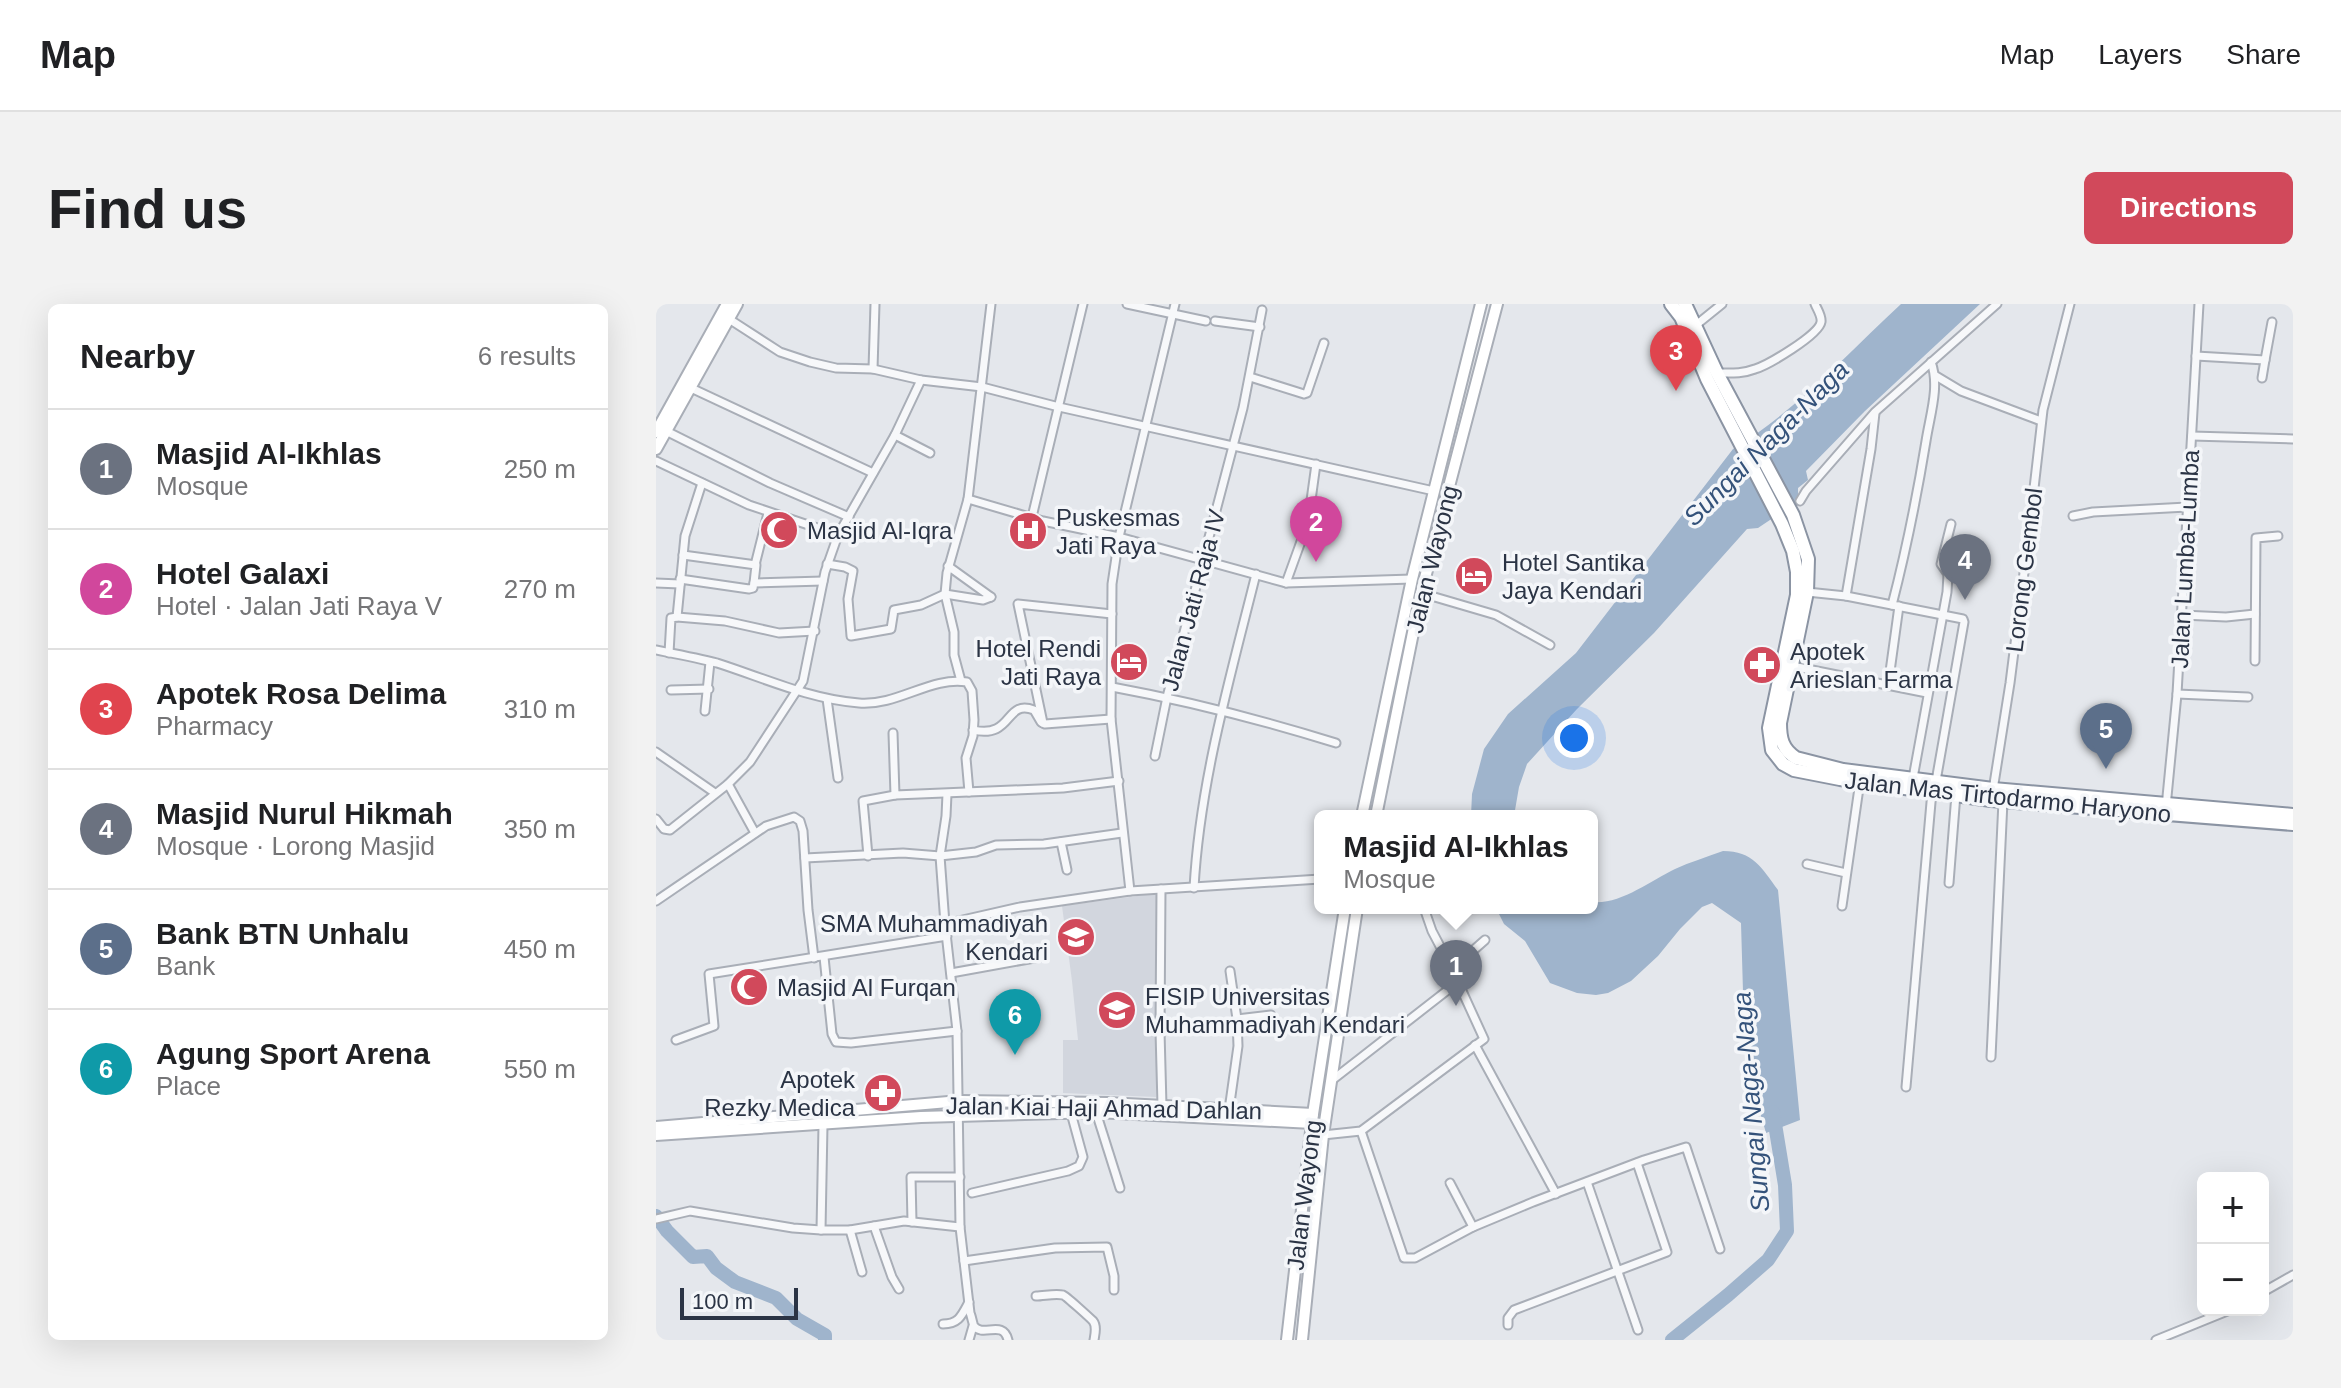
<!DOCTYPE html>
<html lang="en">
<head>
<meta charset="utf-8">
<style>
	body { margin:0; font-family:Helvetica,sans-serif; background:#f2f2f2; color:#202124 }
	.controls { position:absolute; right:24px; bottom:24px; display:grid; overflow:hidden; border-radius:12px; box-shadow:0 8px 32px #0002 }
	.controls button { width:72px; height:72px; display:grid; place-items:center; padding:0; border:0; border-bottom:2px solid #e0e0e0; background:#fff; color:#202124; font:40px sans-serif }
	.scale { position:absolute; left:24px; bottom:20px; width:118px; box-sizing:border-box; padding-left:8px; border:4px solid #2b3445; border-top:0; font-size:22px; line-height:28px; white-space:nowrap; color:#2b3445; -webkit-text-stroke:6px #f4f6f9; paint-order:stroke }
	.you { position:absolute; left:918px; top:434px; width:28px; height:28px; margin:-20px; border:6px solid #fff; border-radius:50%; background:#1a73e8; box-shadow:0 0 0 12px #1a73e833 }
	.badge { display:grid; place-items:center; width:52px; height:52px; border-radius:50%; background:#d1495b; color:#fff; font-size:26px; font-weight:700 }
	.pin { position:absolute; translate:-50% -66px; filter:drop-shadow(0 2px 4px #0008) }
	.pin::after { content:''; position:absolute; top:42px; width:28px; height:24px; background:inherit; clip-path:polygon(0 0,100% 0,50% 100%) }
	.popup { position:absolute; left:658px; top:506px; width:284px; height:104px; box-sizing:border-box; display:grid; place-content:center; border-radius:12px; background:#fff; filter:drop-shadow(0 2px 6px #0005); font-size:26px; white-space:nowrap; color:#757577 }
	.popup b { font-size:30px; color:#202124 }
	.popup::after { content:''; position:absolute; left:50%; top:100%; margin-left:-16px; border:16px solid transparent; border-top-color:#fff }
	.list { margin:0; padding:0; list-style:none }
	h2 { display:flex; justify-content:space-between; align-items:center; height:104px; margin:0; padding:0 32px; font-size:34px }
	h2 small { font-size:26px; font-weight:400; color:#757577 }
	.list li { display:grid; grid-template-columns:52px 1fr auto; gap:24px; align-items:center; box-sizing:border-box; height:120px; padding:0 32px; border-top:2px solid #e0e0e0 }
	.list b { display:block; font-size:30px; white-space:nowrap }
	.list p { margin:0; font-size:26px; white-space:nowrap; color:#757577 }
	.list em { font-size:26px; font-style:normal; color:#757577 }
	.map { position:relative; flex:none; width:1637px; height:1036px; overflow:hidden; border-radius:12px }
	header { display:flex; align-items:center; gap:48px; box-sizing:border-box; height:112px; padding:0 40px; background:#fff; border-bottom:2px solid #e0e0e0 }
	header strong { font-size:38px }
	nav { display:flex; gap:44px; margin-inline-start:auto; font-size:28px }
	.intro { display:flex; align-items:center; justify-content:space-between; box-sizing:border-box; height:192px; padding:0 48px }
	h1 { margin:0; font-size:56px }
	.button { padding:20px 36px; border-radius:12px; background:#d1495b; color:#fff; font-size:28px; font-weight:700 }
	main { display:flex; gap:48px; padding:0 48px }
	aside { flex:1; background:#fff; border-radius:12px; box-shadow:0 8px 32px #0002 }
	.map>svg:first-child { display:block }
</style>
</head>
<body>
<header>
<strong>Map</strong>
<nav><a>Map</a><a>Layers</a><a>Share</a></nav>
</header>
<div class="intro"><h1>Find us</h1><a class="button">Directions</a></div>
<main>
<aside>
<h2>Nearby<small>6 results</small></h2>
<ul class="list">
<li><span class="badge" style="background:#6b7280">1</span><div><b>Masjid Al-Ikhlas</b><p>Mosque</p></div><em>250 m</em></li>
<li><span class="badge" style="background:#d1479c">2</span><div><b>Hotel Galaxi</b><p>Hotel · Jalan Jati Raya V</p></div><em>270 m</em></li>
<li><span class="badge" style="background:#e0444e">3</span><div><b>Apotek Rosa Delima</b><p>Pharmacy</p></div><em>310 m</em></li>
<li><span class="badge" style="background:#6b7280">4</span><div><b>Masjid Nurul Hikmah</b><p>Mosque · Lorong Masjid</p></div><em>350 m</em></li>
<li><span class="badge" style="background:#5c6f8a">5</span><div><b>Bank BTN Unhalu</b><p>Bank</p></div><em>450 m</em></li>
<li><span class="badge" style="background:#0f9aa8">6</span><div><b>Agung Sport Arena</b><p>Place</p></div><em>550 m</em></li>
</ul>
</aside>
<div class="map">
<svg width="1637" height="1036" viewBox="0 0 1637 1036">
	<rect width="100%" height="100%" fill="#e4e7ec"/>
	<path fill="#d2d6de" d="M 504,589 L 500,793 L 407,789 L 407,736 L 422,736 L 416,677 L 406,602 Z"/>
	<g fill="#9fb4cc">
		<path d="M 1245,0 L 1324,0 L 1209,107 L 1150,167 L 1152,176 L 1142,184 L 1142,197 L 1102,224 L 1091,225 L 998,329 L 921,405 L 871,460 L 863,483 L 858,512 L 815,512 L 816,490 L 828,445 L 852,410 L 920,349 L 1077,145 C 1141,106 1190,51 1245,0 Z"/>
		<path d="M 1067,547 C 1097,547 1106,564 1122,586 L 1144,816 L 1110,829 L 1089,756 L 1085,619 L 1056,599 L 1046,603 L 1024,625 L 1002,652 L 975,677 L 952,689 L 940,691 L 921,689 L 894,679 L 869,637 L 848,620 L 840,604 L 936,604 L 936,598 C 964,601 994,577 1019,565 C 1034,558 1051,553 1067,547 Z"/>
	</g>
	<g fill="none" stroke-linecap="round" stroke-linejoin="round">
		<g stroke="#9fb4cc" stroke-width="14">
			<path d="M 0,912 L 11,927 L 37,953 L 51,952 L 60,964 L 79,978 L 120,994 L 141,1015 L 169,1031 L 169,1036"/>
			<path d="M 1016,1036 L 1072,991 L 1112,956 L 1131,927 L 1129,881 L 1117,808"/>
		</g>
		<g stroke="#a9aeb7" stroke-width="11">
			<g id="street">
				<path d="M 471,0 L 550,17"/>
				<path d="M 73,15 L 124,48 L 154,58 L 180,64 L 217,65 L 265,76 L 326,83 L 403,103 L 778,187"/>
				<path d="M 559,17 L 604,23"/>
				<path d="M 1040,21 L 1066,0"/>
				<path d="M 1540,52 L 1609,56 L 1616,18"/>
				<path d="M 217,65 L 219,0"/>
				<path d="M 1061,69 C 1074,69 1086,70 1099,65 C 1112,61 1163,31 1165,18 C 1166,12 1161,5 1159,0"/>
				<path d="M 1280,72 L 1305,87 L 1385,117"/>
				<path d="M 594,73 L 648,90 L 651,89 L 668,39"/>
				<path d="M 1606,74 L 1609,56"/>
				<path d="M 35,84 L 217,169"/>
				<path d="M 10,127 L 114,179 L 193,213"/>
				<path d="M 239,131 L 274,149"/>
				<path d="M 1536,132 L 1637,135"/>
				<path d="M 0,157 L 93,201 L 182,231"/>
				<path d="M 312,195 L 387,217 L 463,233 L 630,279 L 756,275"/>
				<path d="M 1144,197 L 1150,187 L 1219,108 L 1341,0"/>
				<path d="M 1417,212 L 1437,208 L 1531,203"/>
				<path d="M 376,213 L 427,0"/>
				<path d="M 27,251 L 100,261 L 98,279"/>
				<path d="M 171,260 L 189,263 L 197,267 L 192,295 L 195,332 L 235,325 L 238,306 L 265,301 L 289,290 L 327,296 L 335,293"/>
				<path d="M 99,261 L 112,209"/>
				<path d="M 292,262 L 335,293"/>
				<path d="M 24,275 L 93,285 L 97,284 L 98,279 L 167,277"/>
				<path d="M 0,279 L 24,280"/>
				<path d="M 630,279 L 652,218 L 660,160"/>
				<path d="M 1151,288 L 1190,292 L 1307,315 L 1308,318 L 1280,477"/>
				<path d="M 765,289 L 840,311 L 894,341"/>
				<path d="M 1190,292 L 1215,145 L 1219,109"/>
				<path d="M 1236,301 C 1250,247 1261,192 1270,137 C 1274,111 1284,82 1275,58"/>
				<path d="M 1526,311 L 1570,313 L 1599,310"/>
				<path d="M 21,313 L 69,317 L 123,329 L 159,327"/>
				<path d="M 0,346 C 20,350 41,354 61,359 C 108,374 153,395 203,399 C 242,402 275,372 311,378 L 316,387 L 318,416 L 317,432 L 310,454 L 313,488"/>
				<path d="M 13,349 L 15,314 L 21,313 L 29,232 L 46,179"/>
				<path d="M 1599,357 L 1600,234 L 1622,232"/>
				<path d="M 1136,362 L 1271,389"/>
				<path d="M 305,377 L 298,351 L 298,328 L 289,290 L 291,269 L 312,195 L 335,0"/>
				<path d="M 1232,382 L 1243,302"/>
				<path d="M 456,383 C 532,397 606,416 680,439"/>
				<path d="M 15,386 L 53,385"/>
				<path d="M 1521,390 L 1592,393"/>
				<path d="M 171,395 L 182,474"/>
				<path d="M 49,407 L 54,358"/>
				<path d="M 387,419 L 362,300 L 456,310"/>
				<path d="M 317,426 C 358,435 348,395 378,406 L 385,418 L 389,420 L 455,415"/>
				<path d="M 237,429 L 239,491 L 407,484 L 463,477"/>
				<path d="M 0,448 L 59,489"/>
				<path d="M 499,452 L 511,393 L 587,104 L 606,6"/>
				<path d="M 1257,474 L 1291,288 L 1292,270 L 1285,260 L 1295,220"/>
				<path d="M 72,480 L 99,529"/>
				<path d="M 1337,486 L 1354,379 L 1371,245 L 1387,106 L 1414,0"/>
				<path d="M 1510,503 L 1521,390 L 1543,0"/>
				<path d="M 0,515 L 8,525 L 14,526 L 72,480 L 94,458 L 147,377 L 169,268 L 182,231 L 239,131 L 265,76"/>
				<path d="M 405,538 L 411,566"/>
				<path d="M 212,552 L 207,497 L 239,491"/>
				<path d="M 149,554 L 247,549 L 284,552 L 320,548 L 340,541 L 388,540 L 466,529"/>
				<path d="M 1151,560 L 1190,569"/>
				<path d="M 1293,579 L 1300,490"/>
				<path d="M 538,584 C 544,477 574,374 600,270"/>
				<path d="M 505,585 L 504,727 L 506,802"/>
				<path d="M 474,587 L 455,415 L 456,280 L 463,233 L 519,0"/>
				<path d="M 0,597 L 110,522 L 138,513 L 144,517 L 147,527 L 152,606 L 158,654"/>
				<path d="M 1186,602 L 1204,477"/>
				<path d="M 289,620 L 284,552 L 290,512 L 291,490"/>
				<path d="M 168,653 L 176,730 L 180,738 L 195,739 L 301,727"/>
				<path d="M 796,665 L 829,636"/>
				<path d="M 295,669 L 384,653"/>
				<path d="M 581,715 L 615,711"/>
				<path d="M 20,736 L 58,722 L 53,670 L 291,632"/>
				<path d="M 819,741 L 900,890"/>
				<path d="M 1335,753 L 1347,497"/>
				<path d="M 675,777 L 802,678"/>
				<path d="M 1250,783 L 1276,487"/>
				<path d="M 573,806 L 582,742 L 581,715 L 574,667"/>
				<path d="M 440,808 L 464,884"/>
				<path d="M 705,827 L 748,954 L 759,954 L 817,923 L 877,898 L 988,856 L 1030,843 L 1064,945"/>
				<path d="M 667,831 L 705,827 L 828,735 L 796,665 L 776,627 L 768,604"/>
				<path d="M 931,878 L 982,1026"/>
				<path d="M 794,879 L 817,923"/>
				<path d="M 316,889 L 412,867 L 423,862 L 427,853 L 415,809"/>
				<path d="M 0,915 L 34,907 L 137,924 L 165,926 L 194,926 L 248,917 L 304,923"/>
				<path d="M 256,918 L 255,873 L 304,873"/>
				<path d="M 218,922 L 236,973 L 243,985"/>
				<path d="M 165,926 L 167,821"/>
				<path d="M 194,926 L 206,968"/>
				<path d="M 308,957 L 399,944 L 451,943 L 458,972 L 458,986"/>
				<path d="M 1607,988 L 1637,971"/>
				<path d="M 380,992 C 388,992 399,989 407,991 C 410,992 434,1014 437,1017 C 441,1022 439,1030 438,1036"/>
				<path d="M 287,1020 C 303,1020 306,1011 313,998"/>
				<path d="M 852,1021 L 852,1014 L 858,1006 L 1011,948 L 981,859"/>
				<path d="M 313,1036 L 317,1022"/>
				<path d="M 352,1036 C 347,1015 327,1034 318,1022 C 317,1021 315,1010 314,1009 L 304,923 L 301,727 L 289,620 L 364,603 L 474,587 L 664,575"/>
				<path d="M 1500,1036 L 1574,1006"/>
			</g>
		</g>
		<g stroke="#a9aeb7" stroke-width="14">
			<g id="secondary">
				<path d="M 0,128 L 71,0"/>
				<path d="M 0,145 L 81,0"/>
				<path d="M 706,512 L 756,275 L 825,0"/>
				<path d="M 720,512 L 765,289 L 841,0"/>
				<path d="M 0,823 L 304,797 L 451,799 L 657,810"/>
				<path d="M 0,831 L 265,813 L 440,808 L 656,819"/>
				<path d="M 631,1036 L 657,810 L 689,604"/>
				<path d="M 646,1036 L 667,831 L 701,604"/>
			</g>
		</g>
		<g stroke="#8b94a3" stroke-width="16">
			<g id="highway">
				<path d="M 1015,0 L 1025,13 L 1051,75 L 1126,220 L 1137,247 L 1141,268 L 1141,291 L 1113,424 L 1116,446 L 1127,460 L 1138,466 L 1184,475 L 1335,496 L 1637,520"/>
				<path d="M 1029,0 L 1061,69 L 1137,211 L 1152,255 L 1151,288 L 1124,419 C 1124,434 1126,445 1140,454 L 1187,466 L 1337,485 L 1637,511"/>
			</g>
		</g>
		<use href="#street" stroke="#f7f8fa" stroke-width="7"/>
		<use href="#secondary" stroke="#fff" stroke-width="10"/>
		<use href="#highway" stroke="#fff" stroke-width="12"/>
	</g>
	<defs>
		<g id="mosque-disc" transform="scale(2)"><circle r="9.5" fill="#d1495b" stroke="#f4f6f9"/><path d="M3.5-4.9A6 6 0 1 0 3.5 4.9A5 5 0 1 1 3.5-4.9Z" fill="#fff"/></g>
		<g id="hospital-disc" transform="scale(2)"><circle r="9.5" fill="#d1495b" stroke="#f4f6f9"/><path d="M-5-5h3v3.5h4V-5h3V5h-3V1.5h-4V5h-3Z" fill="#fff"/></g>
		<g id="hotel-disc" transform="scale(2)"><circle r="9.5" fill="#d1495b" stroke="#f4f6f9"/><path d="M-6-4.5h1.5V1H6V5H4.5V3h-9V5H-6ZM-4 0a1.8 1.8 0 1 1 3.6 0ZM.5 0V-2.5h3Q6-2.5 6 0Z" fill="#fff"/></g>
		<g id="pharmacy-disc" transform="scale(2)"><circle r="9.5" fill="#d1495b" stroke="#f4f6f9"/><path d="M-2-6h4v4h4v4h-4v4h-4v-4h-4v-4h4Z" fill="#fff"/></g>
		<g id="school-disc" transform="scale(2)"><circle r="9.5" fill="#d1495b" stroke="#f4f6f9"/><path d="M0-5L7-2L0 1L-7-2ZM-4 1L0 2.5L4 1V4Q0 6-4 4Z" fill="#fff"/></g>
		<g id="university-disc" transform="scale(2)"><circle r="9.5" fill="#d1495b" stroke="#f4f6f9"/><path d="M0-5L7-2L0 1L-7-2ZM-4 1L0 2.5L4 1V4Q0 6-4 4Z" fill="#fff"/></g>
	</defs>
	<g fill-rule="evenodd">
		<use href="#mosque-disc" x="123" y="226"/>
		<use href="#hospital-disc" x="372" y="227"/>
		<use href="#hotel-disc" x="818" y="272"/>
		<use href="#hotel-disc" x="473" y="358"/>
		<use href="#pharmacy-disc" x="1106" y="361"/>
		<use href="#school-disc" x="420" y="633"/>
		<use href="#mosque-disc" x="93" y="683"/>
		<use href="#university-disc" x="461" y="706"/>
		<use href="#pharmacy-disc" x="227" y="789"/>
	</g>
	<g text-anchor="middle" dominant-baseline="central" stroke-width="7" stroke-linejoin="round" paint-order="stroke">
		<g font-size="24" fill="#2b3445" stroke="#f4f6f9" text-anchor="start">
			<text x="400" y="213">Puskesmas<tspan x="400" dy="28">Jati Raya</tspan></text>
			<text x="151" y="226">Masjid Al-Iqra</text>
			<text x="846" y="258">Hotel Santika<tspan x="846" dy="28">Jaya Kendari</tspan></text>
			<text x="445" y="344" text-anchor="end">Hotel Rendi<tspan x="445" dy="28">Jati Raya</tspan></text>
			<text x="1134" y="347">Apotek<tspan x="1134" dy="28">Arieslan Farma</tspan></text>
			<text x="392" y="619" text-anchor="end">SMA Muhammadiyah<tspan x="392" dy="28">Kendari</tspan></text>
			<text x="121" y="683">Masjid Al Furqan</text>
			<text x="489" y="692">FISIP Universitas<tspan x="489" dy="28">Muhammadiyah Kendari</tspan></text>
			<text x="199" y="775" text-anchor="end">Apotek<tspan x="199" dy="28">Rezky Medica</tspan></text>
		</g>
		<g font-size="24" fill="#2b3445" stroke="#f4f6f9">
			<text transform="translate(776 255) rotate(-76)">Jalan Wayong</text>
			<text transform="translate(1529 255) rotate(-87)">Jalan Lumba-Lumba</text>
			<text transform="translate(1368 266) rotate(-83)">Lorong Gembol</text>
			<text transform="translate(537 296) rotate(-75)">Jalan Jati Raja IV</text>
			<text transform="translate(1352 493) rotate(6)">Jalan Mas Tirtodarmo Haryono</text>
			<text transform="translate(448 804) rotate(1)">Jalan Kiai Haji Ahmad Dahlan</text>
			<text transform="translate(648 891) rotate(-83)">Jalan Wayong</text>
		</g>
		<g font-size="26" font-style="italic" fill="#34527a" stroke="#f4f6f9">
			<text transform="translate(1110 139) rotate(-45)">Sungai Naga-Naga</text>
			<text transform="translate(1095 798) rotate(-95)">Sungai Naga-Naga</text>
		</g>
	</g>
</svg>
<div class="controls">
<button>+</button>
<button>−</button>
</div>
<div class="scale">100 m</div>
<div class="you"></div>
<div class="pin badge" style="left:800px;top:702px;background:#6b7280">1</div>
<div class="popup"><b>Masjid Al-Ikhlas</b>Mosque</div>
<div class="pin badge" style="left:660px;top:258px;background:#d1479c">2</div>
<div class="pin badge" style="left:1020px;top:87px;background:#e0444e">3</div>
<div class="pin badge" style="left:1309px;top:296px;background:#6b7280">4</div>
<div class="pin badge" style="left:1450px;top:465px;background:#5c6f8a">5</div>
<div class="pin badge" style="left:359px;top:751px;background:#0f9aa8">6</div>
</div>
</main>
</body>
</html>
